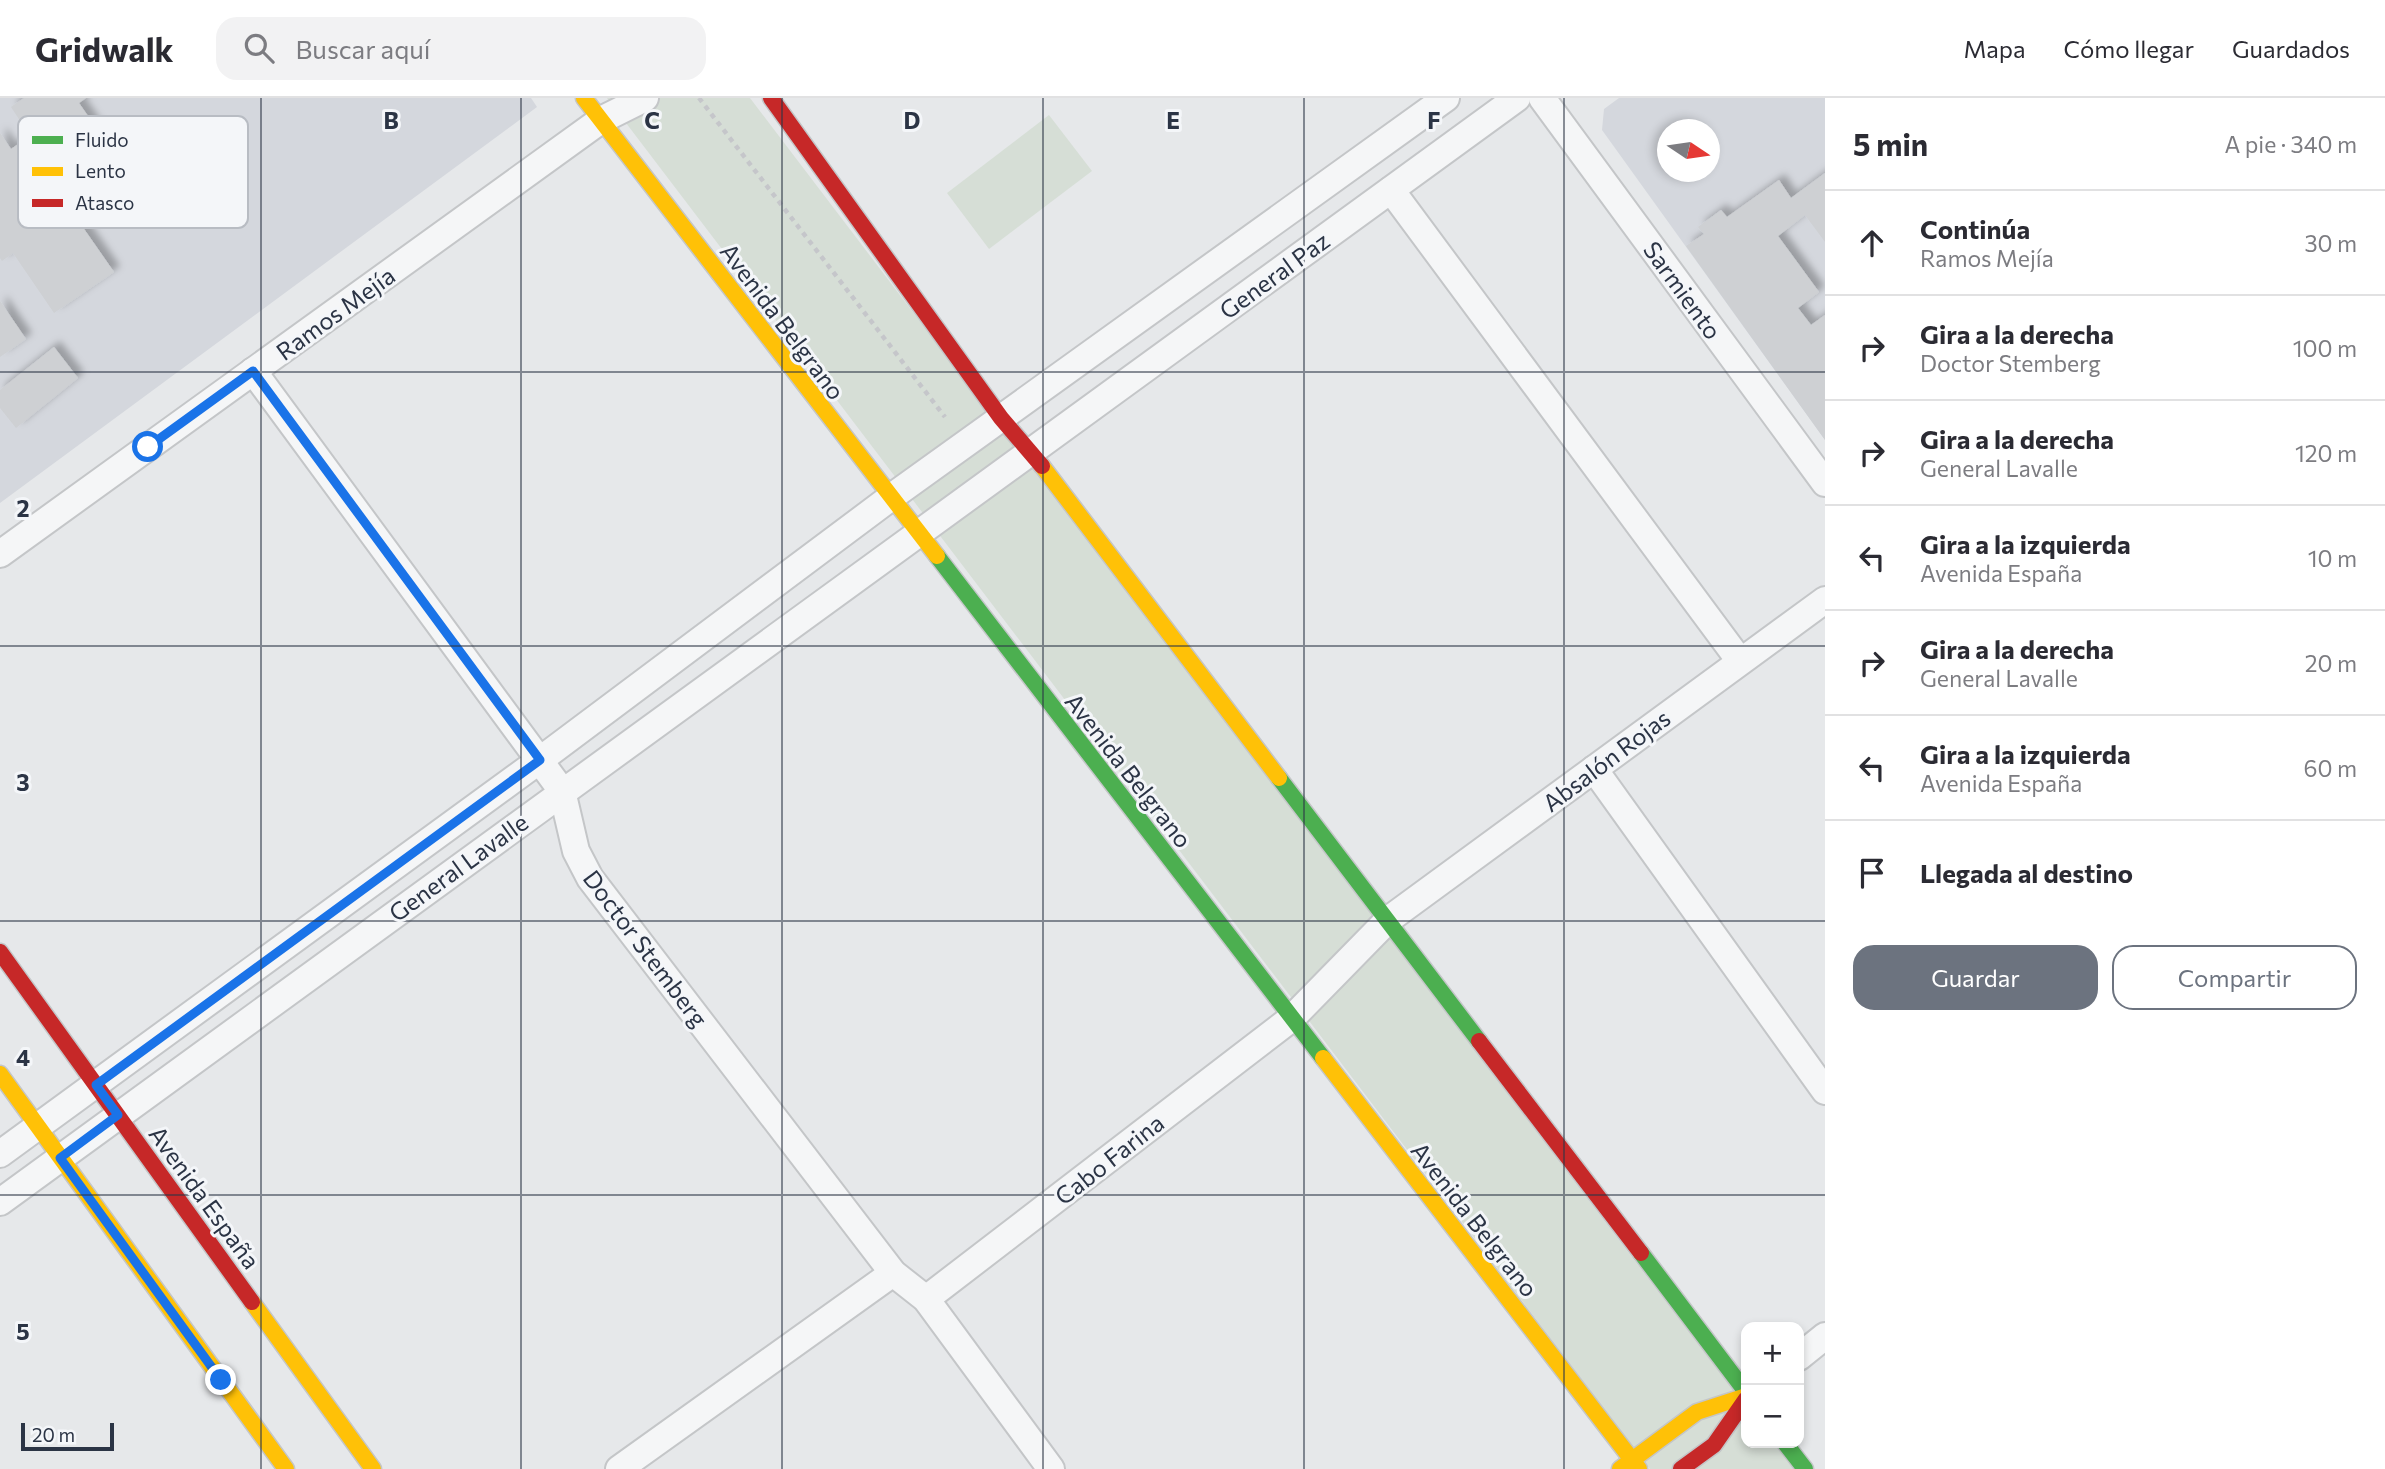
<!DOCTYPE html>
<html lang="es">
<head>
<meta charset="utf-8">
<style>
	body { margin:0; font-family:Commissioner,sans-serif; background:#f2f2f3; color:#2b2b33 }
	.controls { position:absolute; right:21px; bottom:21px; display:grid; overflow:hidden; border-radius:14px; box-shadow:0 4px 10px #0003 }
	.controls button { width:63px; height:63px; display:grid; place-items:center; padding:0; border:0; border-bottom:2px solid #e1e1e2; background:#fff; color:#2b2b33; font:35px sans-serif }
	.compass { position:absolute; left:1657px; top:21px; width:63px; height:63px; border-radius:50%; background:#fff; box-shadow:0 4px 10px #0003; rotate:103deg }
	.scale { position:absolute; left:21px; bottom:18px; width:93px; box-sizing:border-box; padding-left:7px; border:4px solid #2b3445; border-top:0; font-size:19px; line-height:24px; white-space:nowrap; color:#2b3445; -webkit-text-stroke:5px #f4f6f9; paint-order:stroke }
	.stop { position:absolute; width:21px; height:21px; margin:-16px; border:5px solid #1a73e8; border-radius:50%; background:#fff }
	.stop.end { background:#1a73e8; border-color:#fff; box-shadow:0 2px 7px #0008 }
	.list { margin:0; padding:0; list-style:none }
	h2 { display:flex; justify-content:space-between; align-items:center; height:91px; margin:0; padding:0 28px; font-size:30px }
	h2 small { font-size:23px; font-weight:400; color:#7c7c81 }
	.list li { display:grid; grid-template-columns:46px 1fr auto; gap:21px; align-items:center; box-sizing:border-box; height:105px; padding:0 28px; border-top:2px solid #e1e1e2 }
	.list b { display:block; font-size:26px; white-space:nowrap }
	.list p { margin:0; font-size:23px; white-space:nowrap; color:#7c7c81 }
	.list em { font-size:23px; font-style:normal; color:#7c7c81 }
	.actions { display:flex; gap:14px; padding:21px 28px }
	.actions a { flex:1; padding:16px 0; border:2px solid #6c737f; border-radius:21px; text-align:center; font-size:24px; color:#6c737f }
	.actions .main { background:#6c737f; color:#fff }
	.icon { flex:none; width:38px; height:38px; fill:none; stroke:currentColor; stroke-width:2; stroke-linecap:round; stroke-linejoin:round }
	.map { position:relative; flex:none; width:1825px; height:1371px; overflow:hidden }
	header { display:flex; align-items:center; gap:42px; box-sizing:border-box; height:98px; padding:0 35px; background:#fff; border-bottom:2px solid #e1e1e2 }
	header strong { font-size:33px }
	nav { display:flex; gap:38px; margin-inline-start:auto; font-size:24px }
	.search { width:490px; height:63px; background:#f2f2f3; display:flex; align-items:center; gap:18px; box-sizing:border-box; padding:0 24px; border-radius:21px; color:#7c7c81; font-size:26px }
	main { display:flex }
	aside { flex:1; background:#fff }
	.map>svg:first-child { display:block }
</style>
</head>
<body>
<header>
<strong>Gridwalk</strong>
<div class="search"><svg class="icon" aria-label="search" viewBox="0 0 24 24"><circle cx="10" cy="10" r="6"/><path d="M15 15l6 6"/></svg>Buscar aquí</div>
<nav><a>Mapa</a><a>Cómo llegar</a><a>Guardados</a></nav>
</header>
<main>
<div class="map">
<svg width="1825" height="1371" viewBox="0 0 1825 1371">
	<defs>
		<filter id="shadow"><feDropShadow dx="6" dy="-6" stdDeviation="3.5" flood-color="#0004"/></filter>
	</defs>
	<rect width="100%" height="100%" fill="#e6e8ea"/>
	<g fill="#d4d7dd" fill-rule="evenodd">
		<path d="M 0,0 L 531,0 L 537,9 L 0,405 Z"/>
		<path d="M 1619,0 L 1825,0 L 1825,342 L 1602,32 L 1604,11 ZM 1668,32 L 1710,32 L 1710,74 L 1668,74 Z"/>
	</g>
	<g fill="#d6ded6">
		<path d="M 607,0 L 750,0 L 1746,1309 L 1746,1345 L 1773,1345 L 1793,1371 L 1650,1371 Z"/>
		<path d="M 1049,17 L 1092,73 L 989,151 L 947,95 Z"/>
	</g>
	<g fill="#ced0d3" filter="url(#shadow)">
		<path d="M 24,0 L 86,0 L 79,5 L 128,76 L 103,94 L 98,88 L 68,108 L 114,174 L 54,215 L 13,155 L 2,163 L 0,160 L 0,35 L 11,51 L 30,38 L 11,9 Z"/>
		<path d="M 1825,75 L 1825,144 L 1805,117 L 1778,138 L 1819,194 L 1798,210 L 1811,227 L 1825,217 L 1825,342 L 1686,148 L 1704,136 L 1698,129 L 1721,112 L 1727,119 L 1779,82 L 1791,100 Z"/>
		<path d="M 0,203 L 26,241 L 0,259 Z"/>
		<path d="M 54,249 L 78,280 L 16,330 L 0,310 L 0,292 Z"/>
	</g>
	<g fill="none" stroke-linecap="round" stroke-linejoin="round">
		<g stroke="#c4c6c8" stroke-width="30">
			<g id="street">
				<path d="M 1542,0 L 1825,385"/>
				<path d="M 1391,92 L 1740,563"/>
				<path d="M 253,273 L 562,693 L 576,753 L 590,780 L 893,1175 L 926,1201 L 1051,1371"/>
				<path d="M 0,456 L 601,22 L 645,0"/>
				<path d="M 1594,671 L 1825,993"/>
				<path d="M 0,1056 L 540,662 L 890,400 L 1446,0"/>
				<path d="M 0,1104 L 1517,0"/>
				<path d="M 926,1201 L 1292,920 L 1388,822 L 1825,502"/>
				<path d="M 1799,1259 L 1825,1238"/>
				<path d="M 619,1371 L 893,1175"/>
			</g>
		</g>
		<g stroke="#c4c6c8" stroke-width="19">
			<g id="fast">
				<path d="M 937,458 L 1323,960"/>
				<path d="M 1279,680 L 1479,943"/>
				<path d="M 1641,1155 L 1746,1294"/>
				<path d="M 1785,1345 L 1805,1371"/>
			</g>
		</g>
		<g stroke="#c4c6c8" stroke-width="19">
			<g id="slow">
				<path d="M 584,0 L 937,458"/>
				<path d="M 1042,368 L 1279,680"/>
				<path d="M 1323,960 L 1639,1371"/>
				<path d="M 0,976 L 286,1371"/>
				<path d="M 252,1204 L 373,1371"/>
				<path d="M 1620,1371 L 1697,1314 L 1746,1298"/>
			</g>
		</g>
		<g stroke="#c4c6c8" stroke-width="19">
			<g id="jam">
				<path d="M 771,0 L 1001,320 L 1042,368"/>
				<path d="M 0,854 L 252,1204"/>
				<path d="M 1479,943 L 1641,1155"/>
				<path d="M 1681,1371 L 1714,1347 L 1746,1301"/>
			</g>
		</g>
		<path stroke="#c5c6ca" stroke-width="4.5" stroke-dasharray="5 5" stroke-linecap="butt" d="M 699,0 L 945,319"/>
		<use href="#street" stroke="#f5f6f7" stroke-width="26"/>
		<use href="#fast" stroke="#4caf50" stroke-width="16"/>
		<use href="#slow" stroke="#ffc107" stroke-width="16"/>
		<use href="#jam" stroke="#c62828" stroke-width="16"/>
	</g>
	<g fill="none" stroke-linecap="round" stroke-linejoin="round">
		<path stroke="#1a73e8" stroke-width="9" d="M 148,349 L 253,273 L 540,662 L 96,987 L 118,1017 L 60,1060 L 221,1282"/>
	</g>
	<path fill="none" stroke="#2b3445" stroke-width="2" stroke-opacity="0.55" d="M 261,0 L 261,1371M 521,0 L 521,1371M 782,0 L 782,1371M 1043,0 L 1043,1371M 1304,0 L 1304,1371M 1564,0 L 1564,1371M 0,274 L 1825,274M 0,548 L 1825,548M 0,823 L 1825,823M 0,1097 L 1825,1097"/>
	<g text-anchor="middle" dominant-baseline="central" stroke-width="6" stroke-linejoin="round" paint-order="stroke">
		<g font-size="24" fill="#2b3445" stroke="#f4f6f9">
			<text transform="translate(1274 177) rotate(-36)">General Paz</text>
			<text transform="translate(1683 192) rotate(54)">Sarmiento</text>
			<text transform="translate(335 215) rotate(-36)">Ramos Mejía</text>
			<text transform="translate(783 223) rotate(53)">Avenida Belgrano</text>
			<text transform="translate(1606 662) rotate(-37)">Absalón Rojas</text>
			<text transform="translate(1129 672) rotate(52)">Avenida Belgrano</text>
			<text transform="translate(458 769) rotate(-36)">General Lavalle</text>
			<text transform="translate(646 850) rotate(53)">Doctor Stemberg</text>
			<text transform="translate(1109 1061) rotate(-38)">Cabo Farina</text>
			<text transform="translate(205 1099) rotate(54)">Avenida España</text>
			<text transform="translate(1475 1121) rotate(52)">Avenida Belgrano</text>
		</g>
	</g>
	<rect x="18" y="18" width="230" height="112" rx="10" fill="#f4f6f9" stroke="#b8bcc3" stroke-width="2"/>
	<rect x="32" y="38" width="31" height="8" fill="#4caf50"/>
	<rect x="32" y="69" width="31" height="9" fill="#ffc107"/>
	<rect x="32" y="101" width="31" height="8" fill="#c62828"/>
	<g font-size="19" fill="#2b3445">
		<text x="75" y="49">Fluido</text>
		<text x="75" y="80">Lento</text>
		<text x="75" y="112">Atasco</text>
	</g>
	<g font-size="23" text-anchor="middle" font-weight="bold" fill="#2b3445" stroke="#f4f6f9" stroke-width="6" stroke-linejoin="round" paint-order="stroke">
		<text x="391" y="31">B</text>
		<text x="652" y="31">C</text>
		<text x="912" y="31">D</text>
		<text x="1173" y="31">E</text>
		<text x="1434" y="31">F</text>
		<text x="23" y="419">2</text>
		<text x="23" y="693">3</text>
		<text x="23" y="968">4</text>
		<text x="23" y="1242">5</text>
	</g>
</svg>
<div class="controls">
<button>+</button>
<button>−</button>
</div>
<svg class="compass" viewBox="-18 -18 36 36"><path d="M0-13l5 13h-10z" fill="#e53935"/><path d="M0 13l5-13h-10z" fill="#7c7c81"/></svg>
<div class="scale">20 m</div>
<div class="stop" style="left:148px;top:349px"></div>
<div class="stop end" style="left:221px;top:1282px"></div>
</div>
<aside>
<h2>5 min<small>A pie · 340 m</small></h2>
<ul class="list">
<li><svg class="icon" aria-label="ahead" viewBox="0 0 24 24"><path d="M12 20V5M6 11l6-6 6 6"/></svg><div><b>Continúa</b><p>Ramos Mejía</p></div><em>30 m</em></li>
<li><svg class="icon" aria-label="right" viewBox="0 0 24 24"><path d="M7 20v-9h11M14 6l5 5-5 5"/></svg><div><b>Gira a la derecha</b><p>Doctor Stemberg</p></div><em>100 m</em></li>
<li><svg class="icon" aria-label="right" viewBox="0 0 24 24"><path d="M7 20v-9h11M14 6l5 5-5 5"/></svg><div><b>Gira a la derecha</b><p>General Lavalle</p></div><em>120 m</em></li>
<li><svg class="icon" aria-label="left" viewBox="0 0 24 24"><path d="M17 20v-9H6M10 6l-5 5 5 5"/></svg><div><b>Gira a la izquierda</b><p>Avenida España</p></div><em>10 m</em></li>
<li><svg class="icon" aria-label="right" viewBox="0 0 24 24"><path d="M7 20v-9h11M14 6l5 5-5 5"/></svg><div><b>Gira a la derecha</b><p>General Lavalle</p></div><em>20 m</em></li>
<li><svg class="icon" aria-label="left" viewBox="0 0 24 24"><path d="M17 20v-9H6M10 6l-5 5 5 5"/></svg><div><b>Gira a la izquierda</b><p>Avenida España</p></div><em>60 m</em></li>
<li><svg class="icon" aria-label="arrive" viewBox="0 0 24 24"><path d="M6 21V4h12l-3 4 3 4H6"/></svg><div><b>Llegada al destino</b></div></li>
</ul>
<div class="actions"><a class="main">Guardar</a><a>Compartir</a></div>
</aside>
</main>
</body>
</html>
